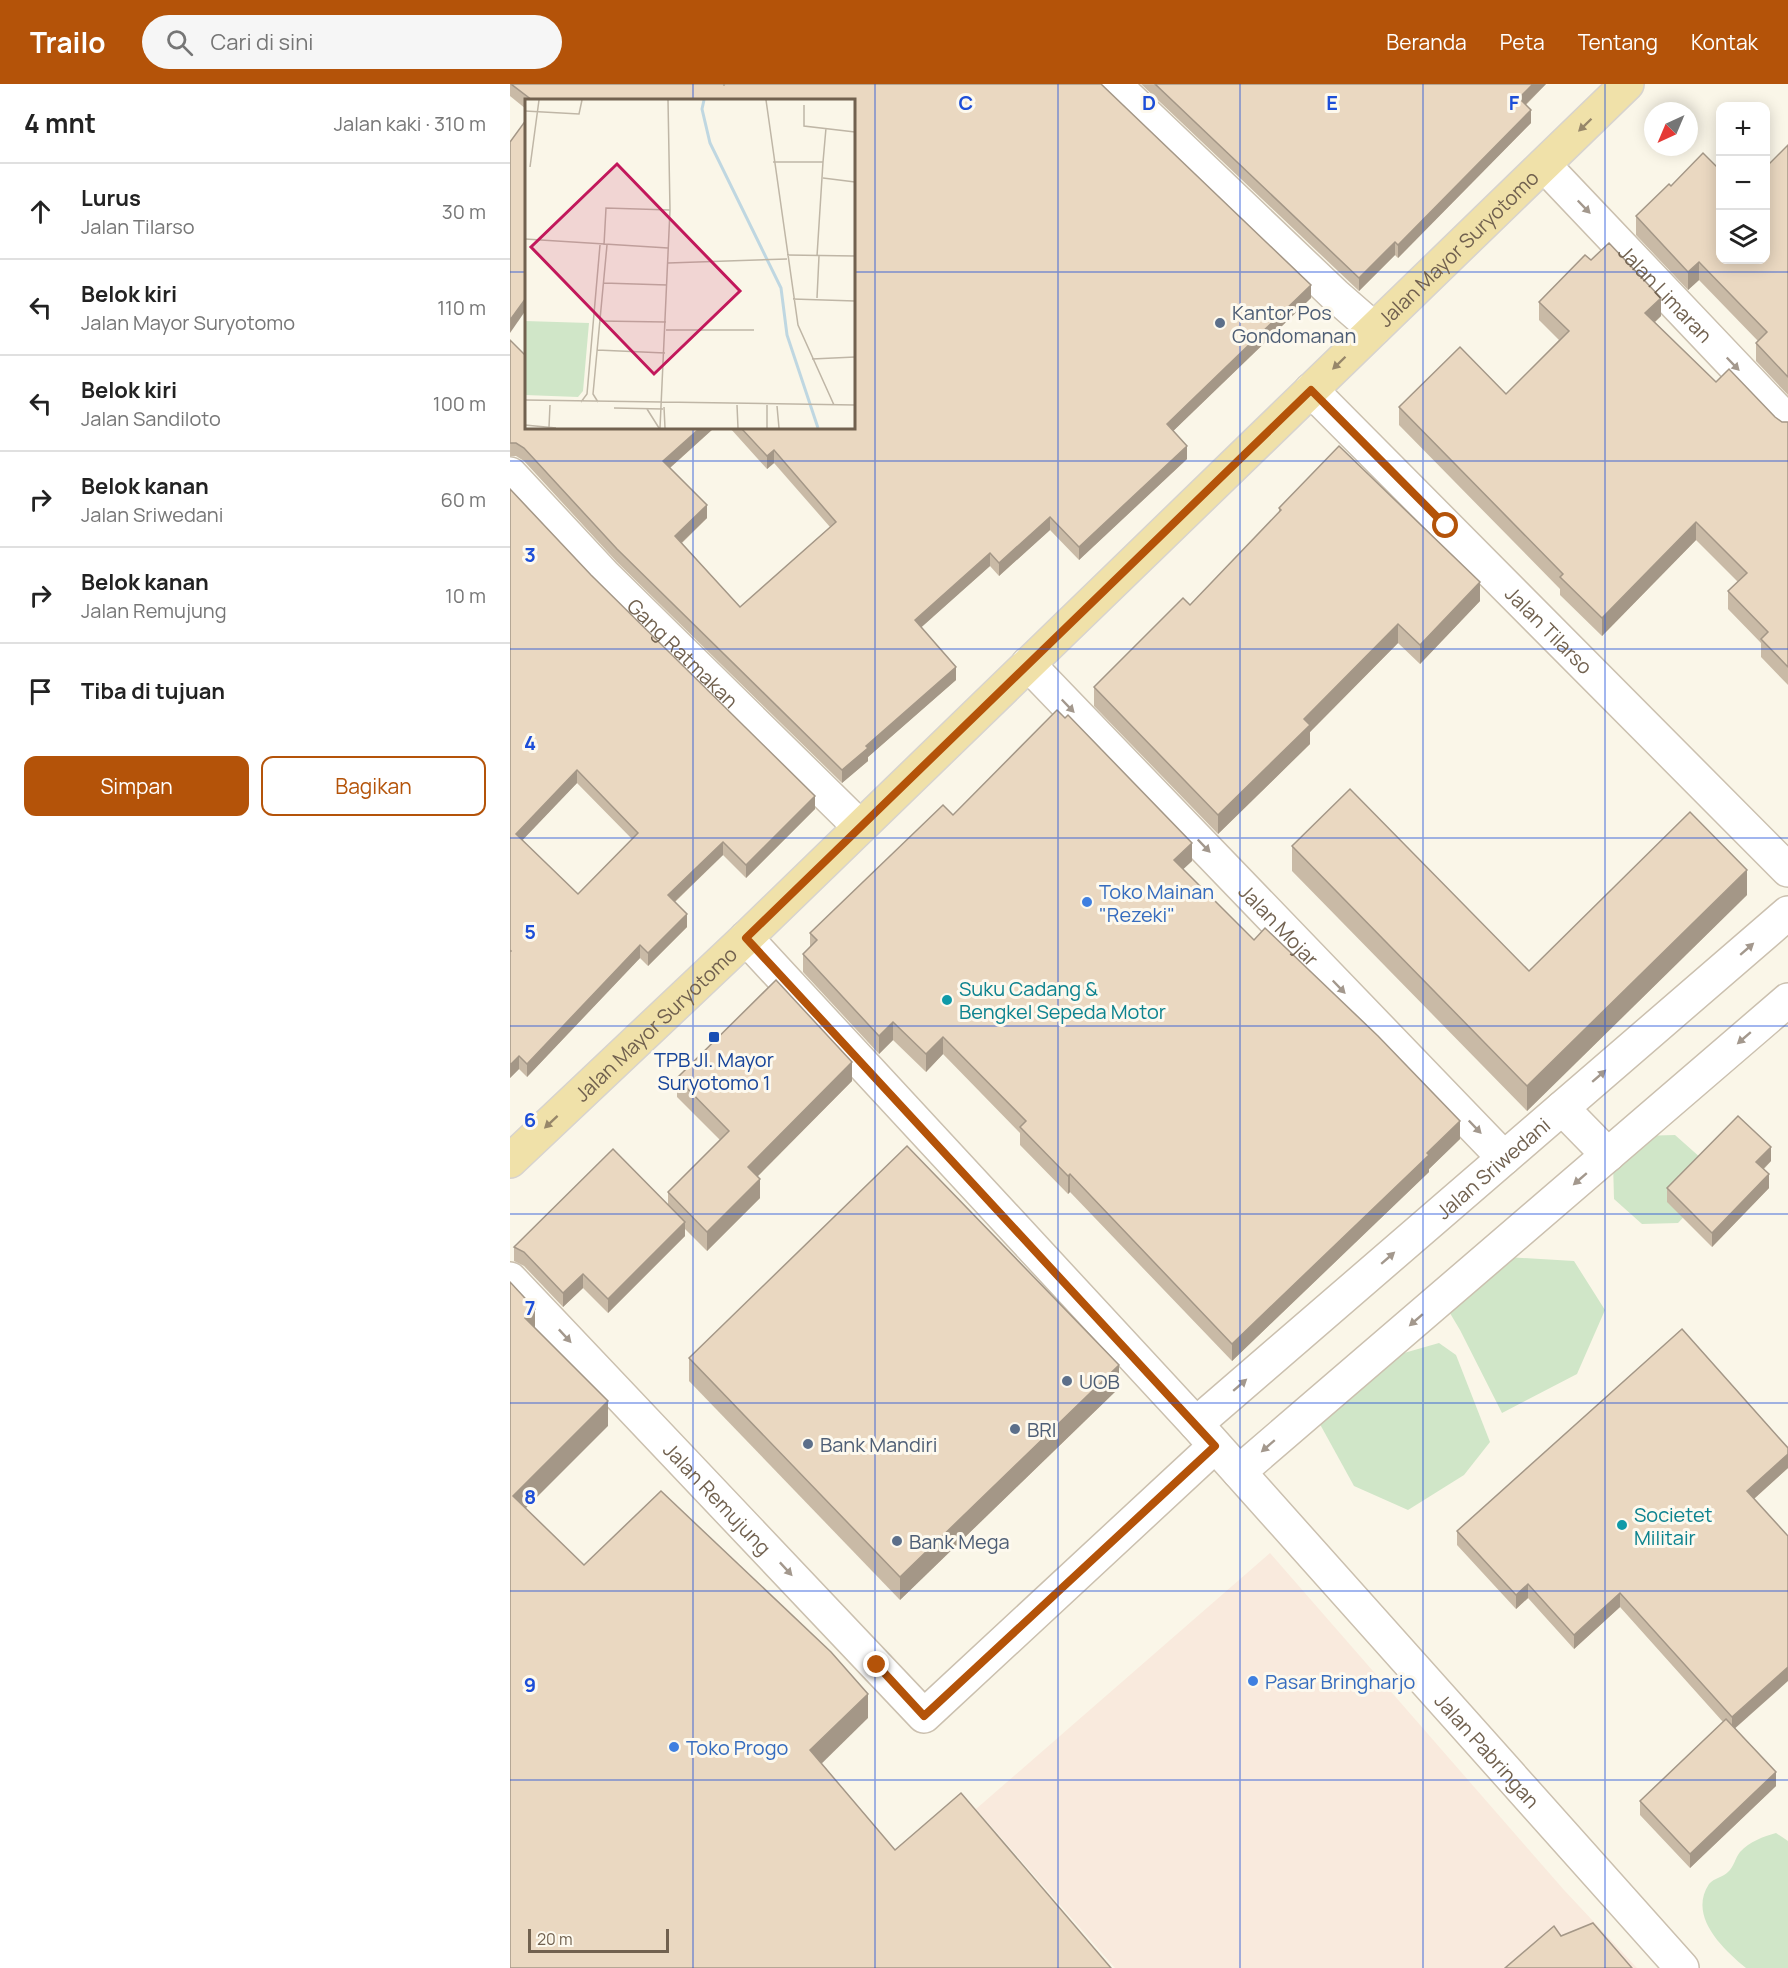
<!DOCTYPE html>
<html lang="id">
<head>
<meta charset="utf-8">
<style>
	body { margin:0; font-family:Manrope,sans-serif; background:#f6f6f6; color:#222 }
	.controls { position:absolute; right:18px; top:18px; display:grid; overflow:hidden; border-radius:12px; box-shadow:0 3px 15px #0003 }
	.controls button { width:54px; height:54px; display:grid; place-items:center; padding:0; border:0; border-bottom:2px solid #e0e0e0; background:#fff; color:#222; font:30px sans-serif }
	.compass { position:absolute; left:1134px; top:18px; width:54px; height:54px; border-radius:50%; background:#fff; box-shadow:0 3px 15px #0003; rotate:224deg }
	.scale { position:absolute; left:18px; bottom:15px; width:141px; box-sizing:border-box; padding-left:6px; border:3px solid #71614f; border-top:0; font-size:16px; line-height:21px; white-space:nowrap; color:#71614f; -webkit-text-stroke:4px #fdf9ee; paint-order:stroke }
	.stop { position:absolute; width:18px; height:18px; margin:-14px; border:4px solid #b45309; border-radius:50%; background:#fff }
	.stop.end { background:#b45309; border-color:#fff; box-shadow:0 2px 6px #0008 }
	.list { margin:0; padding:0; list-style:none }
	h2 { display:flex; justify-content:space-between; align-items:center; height:78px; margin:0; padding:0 24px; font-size:26px }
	h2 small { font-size:20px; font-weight:400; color:#767676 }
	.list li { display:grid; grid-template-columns:39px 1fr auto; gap:18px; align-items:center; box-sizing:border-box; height:96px; padding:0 24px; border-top:2px solid #e0e0e0 }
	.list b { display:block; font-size:22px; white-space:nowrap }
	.list p { margin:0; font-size:20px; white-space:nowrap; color:#767676 }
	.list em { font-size:20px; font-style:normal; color:#767676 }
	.actions { display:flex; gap:12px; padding:18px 24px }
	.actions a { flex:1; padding:14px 0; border:2px solid #b45309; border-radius:12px; text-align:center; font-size:21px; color:#b45309 }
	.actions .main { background:#b45309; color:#fff }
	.icon { flex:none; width:33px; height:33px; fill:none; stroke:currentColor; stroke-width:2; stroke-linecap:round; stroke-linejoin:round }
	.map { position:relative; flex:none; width:1278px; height:1884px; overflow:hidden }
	header { display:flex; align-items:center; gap:36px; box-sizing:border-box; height:84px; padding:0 30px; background:#b45309; color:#fff }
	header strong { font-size:28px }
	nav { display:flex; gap:33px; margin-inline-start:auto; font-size:21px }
	.search { width:420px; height:54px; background:#f6f6f6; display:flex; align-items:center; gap:15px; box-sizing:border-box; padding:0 21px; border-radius:33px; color:#767676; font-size:22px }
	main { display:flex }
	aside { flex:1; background:#fff }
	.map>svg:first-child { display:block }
</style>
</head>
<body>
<header>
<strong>Trailo</strong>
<div class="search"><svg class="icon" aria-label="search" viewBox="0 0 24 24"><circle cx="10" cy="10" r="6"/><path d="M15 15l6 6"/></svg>Cari di sini</div>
<nav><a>Beranda</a><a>Peta</a><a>Tentang</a><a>Kontak</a></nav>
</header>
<main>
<aside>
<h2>4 mnt<small>Jalan kaki · 310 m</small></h2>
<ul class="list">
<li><svg class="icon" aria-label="ahead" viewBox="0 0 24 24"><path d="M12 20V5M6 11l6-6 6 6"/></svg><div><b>Lurus</b><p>Jalan Tilarso</p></div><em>30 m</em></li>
<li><svg class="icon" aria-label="left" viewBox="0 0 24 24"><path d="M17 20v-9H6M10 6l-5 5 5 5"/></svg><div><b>Belok kiri</b><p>Jalan Mayor Suryotomo</p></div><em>110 m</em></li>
<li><svg class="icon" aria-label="left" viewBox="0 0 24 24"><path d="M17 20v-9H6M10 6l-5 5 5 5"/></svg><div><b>Belok kiri</b><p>Jalan Sandiloto</p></div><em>100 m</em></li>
<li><svg class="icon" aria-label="right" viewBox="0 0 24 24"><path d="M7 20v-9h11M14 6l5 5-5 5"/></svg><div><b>Belok kanan</b><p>Jalan Sriwedani</p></div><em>60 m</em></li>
<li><svg class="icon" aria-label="right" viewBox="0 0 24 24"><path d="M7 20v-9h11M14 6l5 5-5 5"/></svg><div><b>Belok kanan</b><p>Jalan Remujung</p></div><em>10 m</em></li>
<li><svg class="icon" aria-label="arrive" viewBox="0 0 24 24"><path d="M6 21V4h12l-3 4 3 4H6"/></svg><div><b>Tiba di tujuan</b></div></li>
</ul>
<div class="actions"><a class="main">Simpan</a><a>Bagikan</a></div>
</aside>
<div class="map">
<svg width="1278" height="1884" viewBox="0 0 1278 1884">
	<rect width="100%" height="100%" fill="#faf6e8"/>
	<path fill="#f9eadd" d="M 760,1469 L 1054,1806 L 1127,1884 L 605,1884 L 466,1725 Z"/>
	<g fill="#d0e6c8">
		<path d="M 1165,1051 L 1192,1075 L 1193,1112 L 1168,1139 L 1132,1140 L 1104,1115 L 1103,1078 L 1129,1052 Z"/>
		<path d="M 997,1173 L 1064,1177 L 1095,1226 L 1067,1290 L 992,1329 L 950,1246 L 928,1209 Z"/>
		<path d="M 929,1259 L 946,1271 L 980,1358 L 954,1391 L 898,1426 L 844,1402 L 806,1333 L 873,1275 Z"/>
		<path d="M 1266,1749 L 1278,1757 L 1278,1884 L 1236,1884 C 1212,1864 1178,1832 1199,1800 C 1204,1794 1213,1793 1218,1788 C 1224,1783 1225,1774 1230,1768 C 1240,1757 1253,1753 1266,1749 Z"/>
	</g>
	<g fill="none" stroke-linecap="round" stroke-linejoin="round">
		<g stroke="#cbc0af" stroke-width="36">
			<g id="minor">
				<path d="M 604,0 L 825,211 L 864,245"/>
				<path id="s1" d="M 1034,81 L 1278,338"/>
				<path id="s2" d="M 801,306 L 1278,786"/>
				<path id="s3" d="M 0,390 L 94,491 L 350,743"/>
				<path id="s4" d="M 518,580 L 994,1074"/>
				<path id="s5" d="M 236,854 L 686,1340 L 1172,1884"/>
				<path d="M 1052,1024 L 1098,1071"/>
				<path id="s6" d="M 0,1195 L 414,1632 L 705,1362"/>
				<path id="s7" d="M 686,1340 L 1278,829"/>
				<path d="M 729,1388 L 1278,916"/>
			</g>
		</g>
		<g stroke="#d7d3ce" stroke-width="36">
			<g id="major">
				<path id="s8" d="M 0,1077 L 236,854 L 1117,0"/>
			</g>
		</g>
		<use href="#minor" stroke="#fff" stroke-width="33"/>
		<use href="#major" stroke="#f0e1a9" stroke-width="33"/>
	</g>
	<g fill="#c9baa6" fill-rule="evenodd">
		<path d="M 0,0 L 213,0 L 214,1 L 215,0 L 591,0 L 801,201 L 801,214 L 663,347 L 677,362 L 677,375 L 569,476 L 540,446 L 489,492 L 480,482 L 411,543 L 446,583 L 446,596 L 358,673 L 358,677 L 332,699 L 107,478 L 14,377 L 6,372 L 0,372 L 0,256 L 16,272 L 16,344 L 204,344 L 160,384 L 197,421 L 197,434 L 172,459 L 230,523 L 320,443 L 264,379 L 257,385 L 220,344 L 344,344 L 344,16 L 16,16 L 16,25 L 0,12 Z"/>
		<path d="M 631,0 L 1036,0 L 1016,21 L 1021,39 L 888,174 L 885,171 L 849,207 Z"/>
		<path d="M 1278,61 L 1278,311 L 1246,277 L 1246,259 L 1248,257 L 1189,196 L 1178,206 L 1126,151 L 1126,132 L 1210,176 Z"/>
		<path d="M 1081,176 L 1151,232 L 1145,238 L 1206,298 L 1272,338 L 1278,338 L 1278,601 L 1251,573 L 1251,559 L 1218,525 L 1218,507 L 1228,498 L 1186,456 L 1092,552 L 1050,511 L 1050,505 L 889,341 L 889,323 L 996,310 L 1049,256 L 1029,236 L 1029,218 Z"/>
		<path d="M 0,405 L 81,491 L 305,725 L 236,794 L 213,771 L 165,818 L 177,843 L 138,882 L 130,874 L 17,993 L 9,985 L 0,994 ZM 67,699 L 122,755 L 68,810 L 12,756 Z"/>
		<path d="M 769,424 L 970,517 L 910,580 L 888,559 L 800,648 L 800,660 L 708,750 L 584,622 L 584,603 L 680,521 L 769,429 Z"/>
		<path d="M 443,731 L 682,777 L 673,785 L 744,856 L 950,1055 L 919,1085 L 919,1088 L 722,1277 L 560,1108 L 558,1110 L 510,1061 L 510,1049 L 433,970 L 416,988 L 383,956 L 369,970 L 293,888 L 293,870 L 300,863 L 300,849 Z"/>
		<path d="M 782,762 L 1019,887 L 1237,811 L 1017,1027 L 782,787 Z"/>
		<path d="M 167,994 L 342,997 L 248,1092 L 250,1114 L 197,1167 L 175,1145 L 175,1152 L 98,1229 L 73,1204 L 53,1223 L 14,1182 L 4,1177 L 4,1163 L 158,1120 L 158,1108 L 210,1056 L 167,1013 Z"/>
		<path d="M 1261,1077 L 1254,1085 L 1259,1104 L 1202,1163 L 1157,1118 L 1157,1104 Z"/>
		<path d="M 179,1274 L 609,1304 L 390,1516 L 179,1297 Z"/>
		<path d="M 1278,1364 L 1278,1384 L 1244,1415 L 1225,1644 L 1266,1702 L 1180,1784 L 1130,1731 L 1130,1717 L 1213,1638 L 1110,1523 L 1064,1565 L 1018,1514 L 1006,1525 L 947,1461 L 947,1447 Z"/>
	</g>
	<g fill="#a49787">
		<path d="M 1023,0 L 1036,0 L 1009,27 L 1009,14 Z"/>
		<path d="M 1021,26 L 1021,39 L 888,174 L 888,161 Z"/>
		<path d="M 885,158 L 885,171 L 849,207 L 849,194 Z"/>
		<path d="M 1189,178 L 1189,196 L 1178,206 L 1178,188 Z"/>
		<path d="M 801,201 L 801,214 L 657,353 L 657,340 Z"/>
		<path d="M 16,214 L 16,226 L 0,249 L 0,236 Z"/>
		<path d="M 1151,214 L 1151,232 L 1135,247 L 1135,229 Z"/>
		<path d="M 190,344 L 204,344 L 153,390 L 153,377 Z"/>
		<path d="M 677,362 L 677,375 L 569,476 L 569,463 Z"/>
		<path d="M 264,366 L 264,379 L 257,385 L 257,372 Z"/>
		<path d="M 197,421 L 197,434 L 165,465 L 165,452 Z"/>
		<path d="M 540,433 L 540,446 L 489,492 L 489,479 Z"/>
		<path d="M 1186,438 L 1186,456 L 1092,552 L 1092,534 Z"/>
		<path d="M 480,469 L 480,482 L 405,549 L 405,536 Z"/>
		<path d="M 970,498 L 970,517 L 910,580 L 910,561 Z"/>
		<path d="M 888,540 L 888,559 L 800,648 L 800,660 L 708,750 L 708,731 L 794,635 Z"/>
		<path d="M 446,583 L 446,596 L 358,673 L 358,677 L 332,699 L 332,686 L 356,662 Z"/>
		<path d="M 67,686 L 67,699 L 6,763 L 6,750 Z"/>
		<path d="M 305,712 L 305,725 L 236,794 L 236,781 Z"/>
		<path d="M 213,758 L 213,771 L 158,824 L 158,811 Z"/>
		<path d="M 682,759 L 682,777 L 664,794 L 664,776 Z"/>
		<path d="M 1237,786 L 1237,811 L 1017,1027 L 1017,1002 Z"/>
		<path d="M 177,830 L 177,843 L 138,882 L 138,869 Z"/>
		<path d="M 130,861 L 130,874 L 17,993 L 17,980 Z"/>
		<path d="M 383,938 L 383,956 L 369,970 L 369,952 Z"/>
		<path d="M 433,953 L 433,970 L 416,988 L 416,970 Z"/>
		<path d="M 9,972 L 9,985 L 0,994 L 0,981 Z"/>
		<path d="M 342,978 L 342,997 L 238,1102 L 238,1083 Z"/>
		<path d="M 950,1037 L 950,1055 L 919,1085 L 919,1088 L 722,1277 L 722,1260 Z"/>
		<path d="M 1261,1063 L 1261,1077 L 1246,1092 L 1246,1078 Z"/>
		<path d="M 560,1090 L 560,1108 L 558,1110 L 558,1092 Z"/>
		<path d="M 1259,1090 L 1259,1104 L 1202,1163 L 1202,1149 Z"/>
		<path d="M 250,1095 L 250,1114 L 197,1167 L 197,1148 Z"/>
		<path d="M 175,1138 L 175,1152 L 98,1229 L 98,1215 Z"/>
		<path d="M 73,1190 L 73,1204 L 53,1223 L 53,1209 Z"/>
		<path d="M 25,1225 L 25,1249 L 15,1234 Z"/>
		<path d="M 609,1281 L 609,1304 L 390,1516 L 390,1493 Z"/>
		<path d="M 98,1317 L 98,1342 L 3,1437 L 3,1412 Z"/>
		<path d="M 1278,1370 L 1278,1384 L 1237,1421 L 1237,1407 Z"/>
		<path d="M 1018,1500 L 1018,1514 L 1006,1525 L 1006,1511 Z"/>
		<path d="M 1110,1509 L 1110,1523 L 1064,1565 L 1064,1551 Z"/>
		<path d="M 1278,1583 L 1278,1597 L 1222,1647 L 1222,1633 Z"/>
		<path d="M 358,1610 L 358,1634 L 300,1691 L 300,1666 Z"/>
		<path d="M 1266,1688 L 1266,1702 L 1180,1784 L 1180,1770 Z"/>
	</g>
	<g fill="#ead8c1" stroke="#a49787" stroke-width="1.5" fill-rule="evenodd">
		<path d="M 1,0 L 213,0 L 214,1 L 215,0 L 591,0 L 801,201 L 657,340 L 677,362 L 569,463 L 540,433 L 489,479 L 480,469 L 405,536 L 446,583 L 356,662 L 358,664 L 332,686 L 107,465 L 14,364 L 6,359 L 0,359 L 0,256 L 16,272 L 16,344 L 190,344 L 153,377 L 197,421 L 165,452 L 230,523 L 326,438 L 264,366 L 257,372 L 231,344 L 344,344 L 344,16 L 22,16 Z"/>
		<path d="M 645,0 L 1023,0 L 1009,14 L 1021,26 L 888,161 L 885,158 L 849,194 Z"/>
		<path d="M 16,36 L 16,214 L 0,236 L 0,58 Z"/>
		<path d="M 1278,61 L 1278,293 L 1246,259 L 1257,248 L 1189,178 L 1178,188 L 1126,132 L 1159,100 L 1161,102 L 1193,69 L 1210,86 L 1210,176 L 1256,176 L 1256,83 Z"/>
		<path d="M 1099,159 L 1151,214 L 1135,229 L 1206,298 L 1219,285 L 1265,333 L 1272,338 L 1278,338 L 1278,583 L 1251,555 L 1258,548 L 1218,507 L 1237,489 L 1186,438 L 1092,534 L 1050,493 L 1053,490 L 889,323 L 950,263 L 996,310 L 1059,247 L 1029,218 L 1075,171 L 1081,176 Z"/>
		<path d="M 829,362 L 970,498 L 910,561 L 888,540 L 794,635 L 800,641 L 708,731 L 584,603 L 673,514 L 680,521 L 771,426 L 769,424 Z"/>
		<path d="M 0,405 L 81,491 L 305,712 L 236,781 L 213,758 L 158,811 L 177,830 L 138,869 L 130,861 L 17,980 L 9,972 L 0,981 L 0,868 L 1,867 L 0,866 ZM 67,686 L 128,749 L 68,810 L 6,750 Z"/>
		<path d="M 547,626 L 555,634 L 558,631 L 682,759 L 664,776 L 744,856 L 755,844 L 868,952 L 950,1037 L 917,1069 L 919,1071 L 722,1260 L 560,1090 L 558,1092 L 510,1043 L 516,1037 L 433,953 L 416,970 L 383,938 L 369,952 L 293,870 L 307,856 L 300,849 L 433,721 L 443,731 Z"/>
		<path d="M 840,705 L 1019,887 L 1180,728 L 1237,786 L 1017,1002 L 782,762 Z"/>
		<path d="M 266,896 L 342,978 L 238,1083 L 250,1095 L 197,1148 L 158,1108 L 219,1047 L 167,994 Z"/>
		<path d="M 1228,1032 L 1261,1063 L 1246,1078 L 1259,1090 L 1202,1149 L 1157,1104 Z"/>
		<path d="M 397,1062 L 609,1281 L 390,1493 L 179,1274 Z"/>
		<path d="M 103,1065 L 175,1138 L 98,1215 L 73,1190 L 53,1209 L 14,1168 L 4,1163 Z"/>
		<path d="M 0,1198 L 25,1225 L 15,1234 L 98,1317 L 3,1412 L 74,1481 L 151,1407 L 321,1568 L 358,1610 L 300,1666 L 385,1766 L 451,1709 L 601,1884 L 0,1884 Z"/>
		<path d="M 1172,1245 L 1278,1364 L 1278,1370 L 1237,1407 L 1278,1452 L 1278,1583 L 1222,1633 L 1110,1509 L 1064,1551 L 1018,1500 L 1006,1511 L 947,1447 Z"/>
		<path d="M 1216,1635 L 1266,1688 L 1180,1770 L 1130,1717 Z"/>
		<path d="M 1083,1839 L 1122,1884 L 995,1884 L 1044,1842 L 1051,1852 Z"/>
	</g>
	<defs><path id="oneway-solid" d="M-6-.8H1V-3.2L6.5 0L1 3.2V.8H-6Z" transform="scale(1.5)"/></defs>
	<g fill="#97876a">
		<use href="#oneway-solid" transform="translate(1075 41) rotate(136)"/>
		<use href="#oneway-solid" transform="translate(829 279) rotate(136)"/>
		<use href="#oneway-solid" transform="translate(41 1038) rotate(137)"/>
	</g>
	<g fill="#a3988d">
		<use href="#oneway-solid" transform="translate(1074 123) rotate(46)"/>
		<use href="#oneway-solid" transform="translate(1223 280) rotate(46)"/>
		<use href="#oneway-solid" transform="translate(558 622) rotate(46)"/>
		<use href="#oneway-solid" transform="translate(694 762) rotate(46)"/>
		<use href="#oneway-solid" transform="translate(1237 865) rotate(-41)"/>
		<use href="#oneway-solid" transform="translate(829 903) rotate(46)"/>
		<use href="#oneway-solid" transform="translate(1234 954) rotate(139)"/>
		<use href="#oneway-solid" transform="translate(1089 992) rotate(-41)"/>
		<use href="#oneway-solid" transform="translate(965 1043) rotate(46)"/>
		<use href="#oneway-solid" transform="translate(1070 1095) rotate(139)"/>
		<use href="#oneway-solid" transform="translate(878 1174) rotate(-41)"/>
		<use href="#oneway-solid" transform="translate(906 1236) rotate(139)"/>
		<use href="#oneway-solid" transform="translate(55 1252) rotate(47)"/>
		<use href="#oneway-solid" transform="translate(730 1301) rotate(-41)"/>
		<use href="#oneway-solid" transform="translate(758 1362) rotate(139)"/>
		<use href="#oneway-solid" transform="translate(276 1485) rotate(47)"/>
	</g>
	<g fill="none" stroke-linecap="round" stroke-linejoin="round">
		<path stroke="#b45309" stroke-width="8" d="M 367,1581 L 414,1632 L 705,1362 L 236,854 L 801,306 L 936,442"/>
	</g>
	<path fill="none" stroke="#1d4ed8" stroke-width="1.5" stroke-opacity="0.55" d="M 183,0 L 183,16M 365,0 L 365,1884M 548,0 L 548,1884M 730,0 L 730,1884M 913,0 L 913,1884M 1095,0 L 1095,1884M 0,188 L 16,188M 344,188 L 1278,188M 183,344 L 183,1884M 0,377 L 1278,377M 0,565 L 1278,565M 0,754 L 1278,754M 0,942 L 1278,942M 0,1130 L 1278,1130M 0,1319 L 1278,1319M 0,1507 L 1278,1507M 0,1696 L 1278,1696"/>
	<g fill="#5c6f8a" stroke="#fdf9ee" stroke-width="2">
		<circle cx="710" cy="239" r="6"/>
		<circle cx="557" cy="1297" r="6"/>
		<circle cx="505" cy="1345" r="6"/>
		<circle cx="298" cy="1360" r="6"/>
		<circle cx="387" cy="1457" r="6"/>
	</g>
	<g fill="#3f7fe0" stroke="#fdf9ee" stroke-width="2">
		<circle cx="577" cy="818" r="6"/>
		<circle cx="743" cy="1597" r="6"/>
		<circle cx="164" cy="1663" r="6"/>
	</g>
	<g fill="#0f9aa8" stroke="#fdf9ee" stroke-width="2">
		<circle cx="437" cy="916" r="6"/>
		<circle cx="1112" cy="1441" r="6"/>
	</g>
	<rect fill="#1a4fb4" stroke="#fdf9ee" stroke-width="2" x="198" y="947" width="12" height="12" rx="3"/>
	<g text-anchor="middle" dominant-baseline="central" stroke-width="6" stroke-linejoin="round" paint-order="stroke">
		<g font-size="20" fill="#71614f" stroke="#fdf9ee">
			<text stroke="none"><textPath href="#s8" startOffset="1316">Jalan Mayor Suryotomo</textPath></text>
			<text stroke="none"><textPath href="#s1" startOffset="177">Jalan Limaran</textPath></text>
			<text stroke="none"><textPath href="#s2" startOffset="338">Jalan Tilarso</textPath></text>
			<text stroke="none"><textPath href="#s3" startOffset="249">Gang Ratmakan</textPath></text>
			<text stroke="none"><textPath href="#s4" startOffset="362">Jalan Mojar</textPath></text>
			<text stroke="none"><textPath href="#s8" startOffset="200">Jalan Mayor Suryotomo</textPath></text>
			<text stroke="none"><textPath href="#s7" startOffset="392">Jalan Sriwedani</textPath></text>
			<text stroke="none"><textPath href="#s6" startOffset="302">Jalan Remujung</textPath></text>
			<text stroke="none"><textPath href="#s5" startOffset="1100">Jalan Pabringan</textPath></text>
		</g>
		<g font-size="20" fill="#4e5e75" stroke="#fdf9ee" text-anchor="start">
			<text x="722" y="228">Kantor Pos<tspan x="722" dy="23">Gondomanan</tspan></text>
			<text x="569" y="1297">UOB</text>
			<text x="517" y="1345">BRI</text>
			<text x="310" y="1360">Bank Mandiri</text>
			<text x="399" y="1457">Bank Mega</text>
		</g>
		<g font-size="20" fill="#366cbe" stroke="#fdf9ee" text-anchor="start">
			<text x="589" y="807">Toko Mainan<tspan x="589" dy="23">"Rezeki"</tspan></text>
			<text x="755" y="1597">Pasar Bringharjo</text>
			<text x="176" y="1663">Toko Progo</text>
		</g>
		<g font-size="20" fill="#0d838f" stroke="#fdf9ee" text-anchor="start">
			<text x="449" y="904">Suku Cadang &amp;<tspan x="449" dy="23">Bengkel Sepeda Motor</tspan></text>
			<text x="1124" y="1430">Societet<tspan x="1124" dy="23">Militair</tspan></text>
		</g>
		<g font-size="20" fill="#164399" stroke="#fdf9ee">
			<text x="204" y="975">TPB Jl. Mayor<tspan x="204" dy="23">Suryotomo 1</tspan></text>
		</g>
	</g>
	<g transform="translate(15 15)">
		<rect width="330" height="330" fill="#faf6e8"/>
		<path d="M 0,222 L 64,224 L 58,292 L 53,298 L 0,296 Z" fill="#d0e6c8"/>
		<path fill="none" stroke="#bfd7e1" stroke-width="3" d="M 179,1 L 177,10 L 185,44 L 256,189 L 262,236 L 293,329"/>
		<path fill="none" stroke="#bfb6a6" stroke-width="1.5" d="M 241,1 L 273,226 L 309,306M 279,6 L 279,27 L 330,33M 0,12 L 54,15 L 57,1M 248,63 L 298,63 L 292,157M 298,63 L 301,29M 5,68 L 14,1M 298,79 L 330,83M 0,140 L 143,149M 79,146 L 81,109 L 145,111M 262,156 L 330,157M 143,164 L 262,160M 78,184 L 142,186M 292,199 L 294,157M 268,200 L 330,202M 74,222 L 141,223M 141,231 L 229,231M 72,251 L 140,254M 287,260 L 330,258M 0,301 L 330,306M 56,303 L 62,295 L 75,146M 73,303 L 68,295 L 82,146M 212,306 L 213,329M 242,306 L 242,329M 252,307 L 254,329M 139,308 L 140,329M 89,309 L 138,310M 122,310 L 134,329M 0,326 L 31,329M 24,328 L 25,306M 135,329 L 145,111 L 143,1"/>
		<path fill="#c2185b" fill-opacity="0.15" stroke="#c2185b" stroke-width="3" d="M 92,65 L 215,192 L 129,275 L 6,148 Z"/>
		<rect width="330" height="330" fill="none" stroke="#71614f" stroke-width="3"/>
	</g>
	<g font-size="20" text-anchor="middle" font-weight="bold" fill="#1d4ed8" stroke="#fdf9ee" stroke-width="6" stroke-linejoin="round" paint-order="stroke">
		<text x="456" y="26">C</text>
		<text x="639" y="26">D</text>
		<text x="822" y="26">E</text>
		<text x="1004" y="26">F</text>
		<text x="20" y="478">3</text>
		<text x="20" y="666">4</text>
		<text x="20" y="855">5</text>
		<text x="20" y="1043">6</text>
		<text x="20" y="1231">7</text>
		<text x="20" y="1420">8</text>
		<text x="20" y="1608">9</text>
	</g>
</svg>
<div class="controls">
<button>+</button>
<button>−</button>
<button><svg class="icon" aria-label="layers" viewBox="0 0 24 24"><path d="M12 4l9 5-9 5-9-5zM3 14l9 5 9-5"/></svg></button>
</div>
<svg class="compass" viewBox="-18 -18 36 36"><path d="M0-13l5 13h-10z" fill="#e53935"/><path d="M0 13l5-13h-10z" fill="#767676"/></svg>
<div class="scale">20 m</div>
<div class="stop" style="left:936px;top:442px"></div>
<div class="stop end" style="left:367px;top:1581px"></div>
</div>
</main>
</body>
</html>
